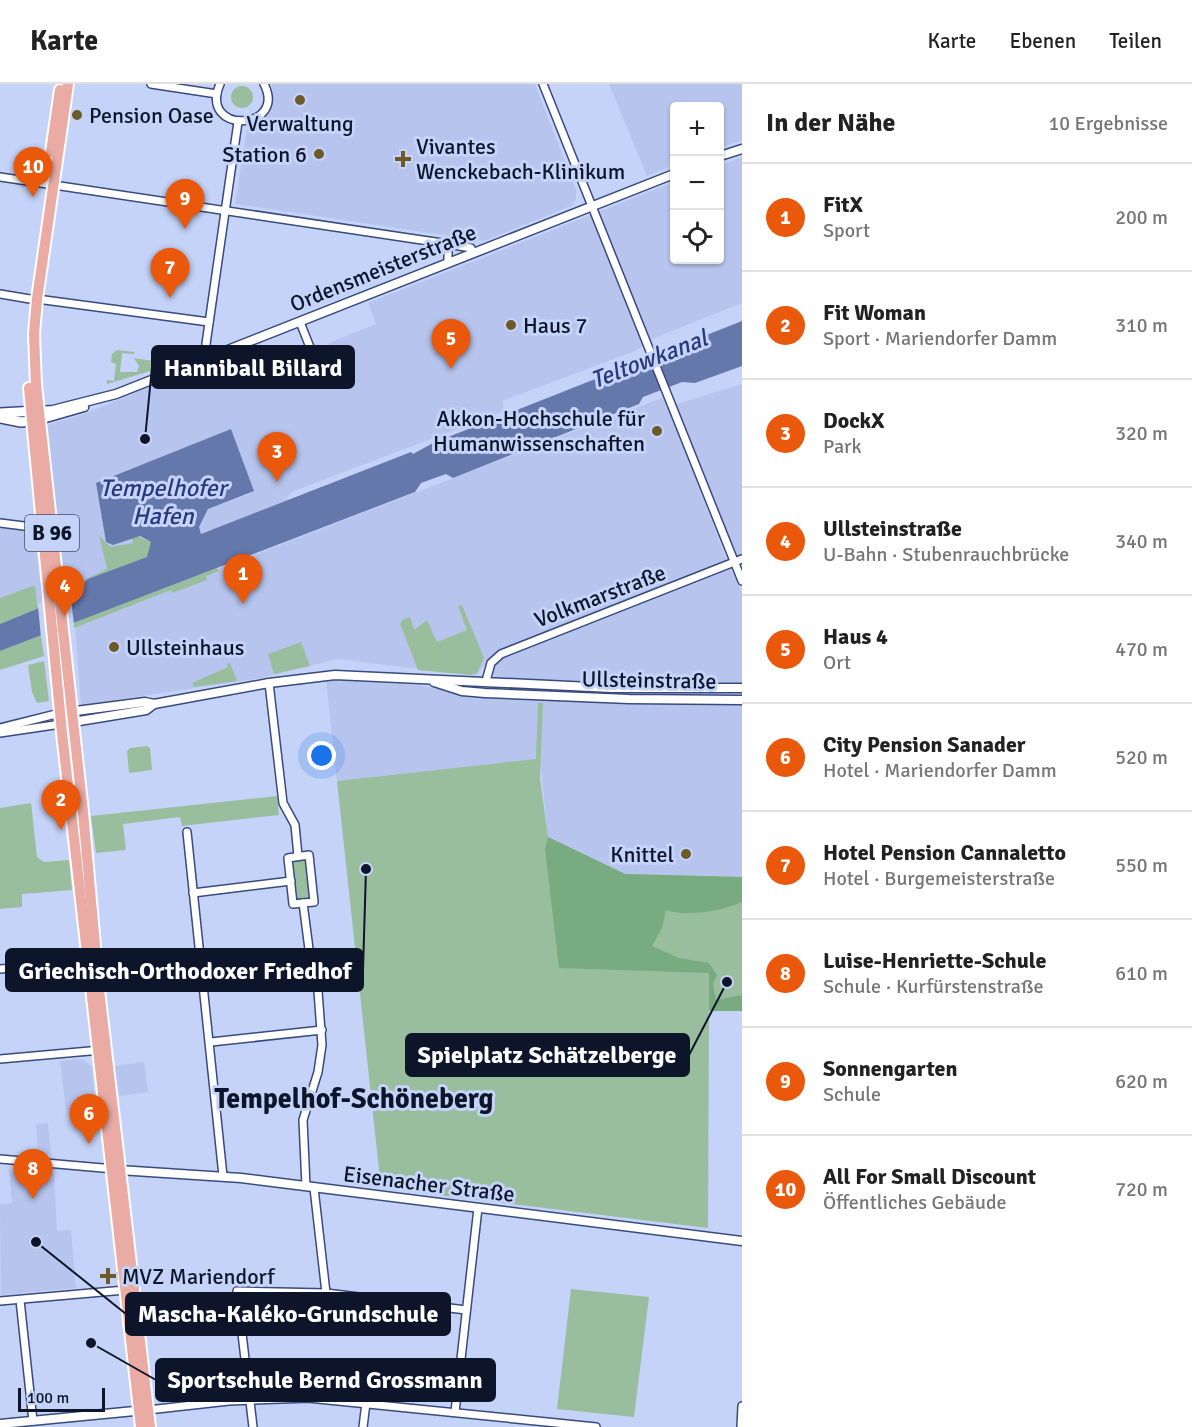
<!DOCTYPE html>
<html lang="de">
<head>
<meta charset="utf-8">
<style>
	body { margin:0; font-family:Signika,sans-serif; background:#f2f2f2; color:#222 }
	.controls { position:absolute; right:18px; top:18px; display:grid; overflow:hidden; border-radius:6px; box-shadow:0 2px 4px #0004 }
	.controls button { width:54px; height:54px; display:grid; place-items:center; padding:0; border:0; border-bottom:2px solid #e0e0e0; background:#fff; color:#222; font:30px sans-serif }
	.scale { position:absolute; left:18px; bottom:15px; width:87px; box-sizing:border-box; padding-left:6px; border:3px solid #0d152a; border-top:0; font-size:16px; line-height:21px; white-space:nowrap; color:#0d152a; -webkit-text-stroke:4px #c5d3f8; paint-order:stroke }
	.you { position:absolute; left:322px; top:672px; width:21px; height:21px; margin:-15px; border:4px solid #fff; border-radius:50%; background:#1a73e8; box-shadow:0 0 0 9px #1a73e833 }
	.badge { display:grid; place-items:center; width:39px; height:39px; border-radius:50%; background:#ea580c; color:#fff; font-size:20px; font-weight:700 }
	.pin { position:absolute; translate:-50% -50px; filter:drop-shadow(0 2px 3px #0008) }
	.pin::after { content:''; position:absolute; top:32px; width:21px; height:18px; background:inherit; clip-path:polygon(0 0,100% 0,50% 100%) }
	.list { margin:0; padding:0; list-style:none }
	h2 { display:flex; justify-content:space-between; align-items:center; height:78px; margin:0; padding:0 24px; font-size:26px }
	h2 small { font-size:20px; font-weight:400; color:#767676 }
	.list li { display:grid; grid-template-columns:39px 1fr auto; gap:18px; align-items:center; box-sizing:border-box; height:108px; padding:0 24px; border-top:2px solid #e0e0e0 }
	.list b { display:block; font-size:22px; white-space:nowrap }
	.list p { margin:0; font-size:20px; white-space:nowrap; color:#767676 }
	.list em { font-size:20px; font-style:normal; color:#767676 }
	.icon { flex:none; width:33px; height:33px; fill:none; stroke:currentColor; stroke-width:2; stroke-linecap:round; stroke-linejoin:round }
	.map { position:relative; flex:none; width:742px; height:1343px; overflow:hidden }
	header { display:flex; align-items:center; gap:36px; box-sizing:border-box; height:84px; padding:0 30px; background:#fff; border-bottom:2px solid #e0e0e0 }
	header strong { font-size:28px }
	nav { display:flex; gap:33px; margin-inline-start:auto; font-size:21px }
	main { display:flex }
	aside { flex:1; background:#fff }
	.map>svg:first-child { display:block }
</style>
</head>
<body>
<header>
<strong>Karte</strong>
<nav><a>Karte</a><a>Ebenen</a><a>Teilen</a></nav>
</header>
<main>
<div class="map">
<svg width="742" height="1343" viewBox="0 0 742 1343">
	<rect width="100%" height="100%" fill="#c5d3f8"/>
	<g fill="#b7c5ee">
		<path d="M 271,0 L 535,0 L 576,106 L 576,115 L 571,122 L 484,157 L 235,120 L 247,45 L 264,36 L 270,27 L 273,8 Z"/>
		<path d="M 609,0 L 742,0 L 742,56 L 720,64 L 720,22 L 674,22 L 674,81 L 647,92 Z"/>
		<path d="M 742,73 L 742,219 L 657,253 L 635,267 L 502,317 L 505,327 L 294,407 L 287,413 L 288,417 L 201,450 L 199,443 L 208,425 L 251,409 L 231,346 L 97,398 L 106,458 L 137,452 L 147,474 L 63,514 L 45,344 L 47,341 L 81,331 L 238,267 L 254,304 L 322,282 L 325,278 L 322,269 L 331,265 L 329,259 L 376,240 L 368,219 L 674,98 L 674,176 L 720,176 L 720,82 Z"/>
		<path d="M 742,300 L 742,471 L 737,473 L 674,321 Z"/>
		<path d="M 664,313 L 727,477 L 501,566 L 491,573 L 476,592 L 338,575 L 261,594 L 81,621 L 75,540 Z"/>
		<path d="M 0,443 L 34,448 L 43,518 L 38,520 L 35,501 L 0,514 Z"/>
		<path d="M 730,484 L 742,508 L 742,600 L 599,599 L 497,594 L 493,590 L 494,582 L 506,573 Z"/>
		<path d="M 326,596 L 418,601 L 461,610 L 560,616 L 742,620 L 742,793 L 625,790 L 548,753 L 540,675 L 337,697 Z"/>
		<path d="M 83,975 L 92,983 L 95,1024 L 66,1026 L 60,977 Z"/>
		<path d="M 144,978 L 148,1008 L 119,1012 L 115,982 Z"/>
		<path d="M 48,1039 L 51,1071 L 38,1070 L 36,1040 Z"/>
		<path d="M 9,1086 L 54,1089 L 57,1147 L 71,1146 L 76,1204 L 1,1211 L 0,1120 L 12,1119 Z"/>
	</g>
	<g fill="#99be9e">
		<circle cx="242" cy="13" r="11"/>
		<path d="M 117,266 L 135,268 L 134,270 L 122,269 L 120,288 L 137,288 L 139,282 L 134,274 L 166,279 L 171,270 L 174,270 L 170,281 L 107,300 L 107,296 L 114,297 L 116,280 L 111,278 L 112,270 Z"/>
		<path d="M 99,451 L 110,463 L 133,459 L 132,454 L 137,452 L 151,458 L 152,462 L 147,474 L 88,495 L 71,511 L 71,507 L 86,495 L 107,485 Z"/>
		<path d="M 217,484 L 219,487 L 206,492 L 207,496 L 173,509 L 171,506 L 74,544 L 74,538 Z"/>
		<path d="M 35,501 L 38,525 L 0,540 L 0,514 Z"/>
		<path d="M 462,521 L 484,574 L 477,589 L 470,591 L 418,586 L 400,540 L 402,536 L 410,533 L 414,546 L 427,536 L 437,558 L 467,546 L 458,522 Z"/>
		<path d="M 41,551 L 44,572 L 0,586 L 0,567 Z"/>
		<path d="M 301,558 L 310,582 L 274,590 L 268,570 Z"/>
		<path d="M 44,577 L 49,617 L 37,619 L 32,608 L 28,581 Z"/>
		<path d="M 230,579 L 237,597 L 194,603 L 192,599 L 228,583 L 227,580 Z"/>
		<path d="M 538,619 L 543,619 L 540,694 L 548,753 L 625,790 L 742,793 L 742,927 L 709,927 L 708,1144 L 381,1104 L 337,697 L 536,675 Z"/>
		<path d="M 147,662 L 150,664 L 152,686 L 129,689 L 127,667 L 130,664 Z"/>
		<path d="M 277,712 L 279,731 L 182,742 L 180,733 L 123,740 L 126,766 L 96,769 L 91,732 Z"/>
		<path d="M 31,719 L 37,773 L 44,778 L 69,776 L 72,806 L 22,810 L 22,823 L 0,825 L 0,724 Z"/>
		<path d="M 302,775 L 307,777 L 311,811 L 308,816 L 299,817 L 295,813 L 292,781 L 293,776 Z"/>
		<path d="M 571,1205 L 649,1213 L 634,1333 L 557,1325 Z"/>
	</g>
	<path fill="#78ab80" d="M 548,753 L 625,790 L 742,793 L 742,818 C 723,827 686,833 666,826 L 662,844 L 652,862 L 679,874 L 709,879 L 717,891 L 713,900 L 716,916 L 742,911 L 742,927 L 709,927 L 709,889 L 559,884 L 545,765 Z"/>
	<path fill="#6578ac" d="M 742,237 L 742,282 L 695,299 L 682,298 L 643,313 L 639,320 L 453,394 L 446,390 L 421,399 L 415,408 L 0,567 L 0,540 L 71,511 L 88,495 L 147,473 L 151,458 L 140,452 L 113,461 L 106,458 L 96,399 L 231,345 L 254,407 L 208,425 L 199,443 L 201,450 L 411,368 L 413,370 L 433,359 Z"/>
	<path fill="#c5d3f8" d="M 70,507 L 74,541 L 41,554 L 38,522 Z"/>
	<g fill="none" stroke-linecap="round" stroke-linejoin="round">
		<g stroke="#384a7e" stroke-width="10">
			<g id="minor">
				<path d="M 151,0 L 217,10"/>
				<path d="M 220,0 C 198,51 288,47 264,0"/>
				<path d="M 543,0 L 742,497"/>
				<path d="M 0,93 L 442,159 L 471,164 L 473,169"/>
				<path d="M 448,160 L 448,179"/>
				<path d="M 0,210 L 30,215"/>
				<path d="M 37,215 L 209,238"/>
				<path d="M 300,238 L 317,281"/>
				<path d="M 208,274 L 206,260 L 238,38"/>
				<path d="M 0,439 L 40,444"/>
				<path d="M 486,597 L 491,579 L 501,570 L 742,475"/>
				<path d="M 269,599 L 283,719 L 295,741 L 298,772"/>
				<path d="M 0,644 L 60,629"/>
				<path d="M 0,649 L 61,640"/>
				<path d="M 187,748 L 223,1092"/>
				<path d="M 309,771 L 314,818 L 293,820 L 288,774 Z"/>
				<path d="M 193,809 L 291,797"/>
				<path d="M 303,819 L 312,888 L 318,907 L 322,961 L 318,988 L 303,1036 L 306,1102"/>
				<path d="M 0,885 L 92,878"/>
				<path d="M 211,958 L 322,946"/>
				<path d="M 0,975 L 101,966"/>
				<path d="M 0,1075 L 114,1085"/>
				<path d="M 314,1104 L 326,1209"/>
				<path d="M 20,1216 L 33,1337"/>
				<path d="M 0,1217 L 125,1206"/>
				<path d="M 148,1326 L 229,1317 L 308,1314 L 596,1343"/>
				<path d="M 455,1328 L 478,1124"/>
				<path d="M 253,1343 L 237,1207 L 326,1209 L 466,1226"/>
				<path d="M 363,1343 L 366,1319"/>
				<path d="M 741,1343 L 742,1322"/>
			</g>
		</g>
		<g stroke="#384a7e" stroke-width="11">
			<g id="tertiary">
				<path d="M 720,72 L 742,65"/>
				<path d="M 38,327 L 53,326 L 116,310 L 674,90"/>
				<path d="M 39,336 L 84,323"/>
				<path d="M 434,598 L 462,607 L 485,609 L 629,615 L 742,616"/>
				<path d="M 68,628 L 145,618 L 154,620 L 269,599 L 335,591 L 612,604 L 742,604"/>
				<path d="M 61,640 L 146,626 L 154,620"/>
				<path d="M 119,1086 L 241,1094 L 742,1157"/>
				<path d="M 0,1340 L 145,1326"/>
			</g>
		</g>
		<g stroke="#384a7e" stroke-width="12">
			<g id="secondary">
				<path d="M 0,329 L 36,327"/>
				<path d="M 0,334 L 21,338 L 39,336"/>
			</g>
		</g>
		<g stroke="#fff" stroke-width="14">
			<g id="primary">
				<path d="M 68,0 L 37,215 L 34,250 L 36,301 L 83,728 L 99,906 L 150,1343"/>
				<path d="M 51,68 L 60,6"/>
				<path d="M 29,304 L 62,649 L 141,1343"/>
			</g>
		</g>
		<use href="#minor" stroke="#fff" stroke-width="7"/>
		<use href="#tertiary" stroke="#fff" stroke-width="8"/>
		<use href="#secondary" stroke="#fff" stroke-width="9"/>
		<use href="#primary" stroke="#e9aba4" stroke-width="10"/>
	</g>
	<g fill="#6d5a28" stroke="#c5d3f8" stroke-width="2">
		<circle cx="300" cy="16" r="6"/>
		<circle cx="77" cy="31" r="6"/>
		<circle cx="319" cy="70" r="6"/>
		<path d="M400 66h6v6h6v6h-6v6h-6v-6h-6v-6h6z"/>
		<circle cx="511" cy="241" r="6"/>
		<circle cx="657" cy="347" r="6"/>
		<circle cx="114" cy="563" r="6"/>
		<circle cx="686" cy="770" r="6"/>
		<path d="M105 1183h6v6h6v6h-6v6h-6v-6h-6v-6h6z"/>
	</g>
	<g text-anchor="middle" dominant-baseline="central" stroke-width="6" stroke-linejoin="round" paint-order="stroke">
		<rect fill="#c5d3f8" stroke="#444e68" stroke-width="1.5" x="25" y="431" width="54" height="36" rx="4.5"/>
		<g font-size="21" font-weight="bold" fill="#0d152a">
			<text x="52" y="449">B 96</text>
		</g>
		<g font-size="22" fill="#0d152a" stroke="#c5d3f8" text-anchor="start">
			<text x="89" y="31">Pension Oase</text>
			<text x="300" y="39" text-anchor="middle">Verwaltung</text>
			<text x="416" y="62">Vivantes<tspan x="416" dy="25">Wenckebach-Klinikum</tspan></text>
			<text x="307" y="70" text-anchor="end">Station 6</text>
			<text x="523" y="241">Haus 7</text>
			<text x="645" y="334" text-anchor="end">Akkon-Hochschule für<tspan x="645" dy="25">Humanwissenschaften</tspan></text>
			<text x="126" y="563">Ullsteinhaus</text>
			<text x="674" y="770" text-anchor="end">Knittel</text>
			<text x="122" y="1192">MVZ Mariendorf</text>
		</g>
		<g font-size="22" fill="#0d152a" stroke="#c5d3f8">
			<text transform="translate(383 184) rotate(-22)">Ordensmeisterstraße</text>
			<text transform="translate(600 512) rotate(-21)">Volkmarstraße</text>
			<text transform="translate(649 596) rotate(1)">Ullsteinstraße</text>
			<text transform="translate(429 1100) rotate(7)">Eisenacher Straße</text>
		</g>
		<g font-size="24" font-style="italic" fill="#26397a" stroke="#c5d3f8">
			<text transform="translate(649 275) rotate(-21)">Teltowkanal</text>
			<text x="163" y="404">Tempelhofer<tspan x="163" dy="28">Hafen</tspan></text>
		</g>
		<g font-size="28" font-weight="bold" fill="#0d152a" stroke="#c5d3f8">
			<text x="354" y="1015">Tempelhof-Schöneberg</text>
		</g>
	</g>
	<path fill="none" stroke="#0d152a" stroke-width="2" d="M145 355L152 283M366 785L363 886M727 898L689 971M36 1158L126 1230M91 1259L156 1296"/>
	<g fill="#0d152a" stroke="#c5d3f8" stroke-width="2">
		<circle cx="145" cy="355" r="6"/>
		<circle cx="366" cy="785" r="6"/>
		<circle cx="727" cy="898" r="6"/>
		<circle cx="36" cy="1158" r="6"/>
		<circle cx="91" cy="1259" r="6"/>
	</g>
	<g fill="#0d152a" stroke="#0d152a" stroke-width="2">
		<rect x="152" y="262" width="202" height="42" rx="6"/>
		<rect x="6" y="865" width="357" height="42" rx="6"/>
		<rect x="406" y="950" width="283" height="42" rx="6"/>
		<rect x="126" y="1209" width="324" height="42" rx="6"/>
		<rect x="156" y="1275" width="339" height="42" rx="6"/>
	</g>
	<g font-size="24" text-anchor="middle" font-weight="bold" fill="#fff">
		<text x="253" y="292">Hanniball Billard</text>
		<text x="185" y="895">Griechisch-Orthodoxer Friedhof</text>
		<text x="547" y="979">Spielplatz Schätzelberge</text>
		<text x="288" y="1238">Mascha-Kaléko-Grundschule</text>
		<text x="325" y="1304">Sportschule Bernd Grossmann</text>
	</g>
</svg>
<div class="controls">
<button>+</button>
<button>−</button>
<button><svg class="icon" aria-label="locate" viewBox="0 0 24 24"><circle cx="12" cy="12" r="6"/><path d="M12 2v4M12 18v4M2 12h4M18 12h4"/></svg></button>
</div>
<div class="scale">100 m</div>
<div class="you"></div>
<div class="pin badge" style="left:243px;top:520px">1</div>
<div class="pin badge" style="left:61px;top:746px">2</div>
<div class="pin badge" style="left:277px;top:398px">3</div>
<div class="pin badge" style="left:65px;top:532px">4</div>
<div class="pin badge" style="left:451px;top:285px">5</div>
<div class="pin badge" style="left:89px;top:1060px">6</div>
<div class="pin badge" style="left:170px;top:214px">7</div>
<div class="pin badge" style="left:33px;top:1115px">8</div>
<div class="pin badge" style="left:185px;top:145px">9</div>
<div class="pin badge" style="left:33px;top:113px">10</div>
</div>
<aside>
<h2>In der Nähe<small>10 Ergebnisse</small></h2>
<ul class="list">
<li><span class="badge">1</span><div><b>FitX</b><p>Sport</p></div><em>200 m</em></li>
<li><span class="badge">2</span><div><b>Fit Woman</b><p>Sport · Mariendorfer Damm</p></div><em>310 m</em></li>
<li><span class="badge">3</span><div><b>DockX</b><p>Park</p></div><em>320 m</em></li>
<li><span class="badge">4</span><div><b>Ullsteinstraße</b><p>U-Bahn · Stubenrauchbrücke</p></div><em>340 m</em></li>
<li><span class="badge">5</span><div><b>Haus 4</b><p>Ort</p></div><em>470 m</em></li>
<li><span class="badge">6</span><div><b>City Pension Sanader</b><p>Hotel · Mariendorfer Damm</p></div><em>520 m</em></li>
<li><span class="badge">7</span><div><b>Hotel Pension Cannaletto</b><p>Hotel · Burgemeisterstraße</p></div><em>550 m</em></li>
<li><span class="badge">8</span><div><b>Luise-Henriette-Schule</b><p>Schule · Kurfürstenstraße</p></div><em>610 m</em></li>
<li><span class="badge">9</span><div><b>Sonnengarten</b><p>Schule</p></div><em>620 m</em></li>
<li><span class="badge">10</span><div><b>All For Small Discount</b><p>Öffentliches Gebäude</p></div><em>720 m</em></li>
</ul>
</aside>
</main>
</body>
</html>
